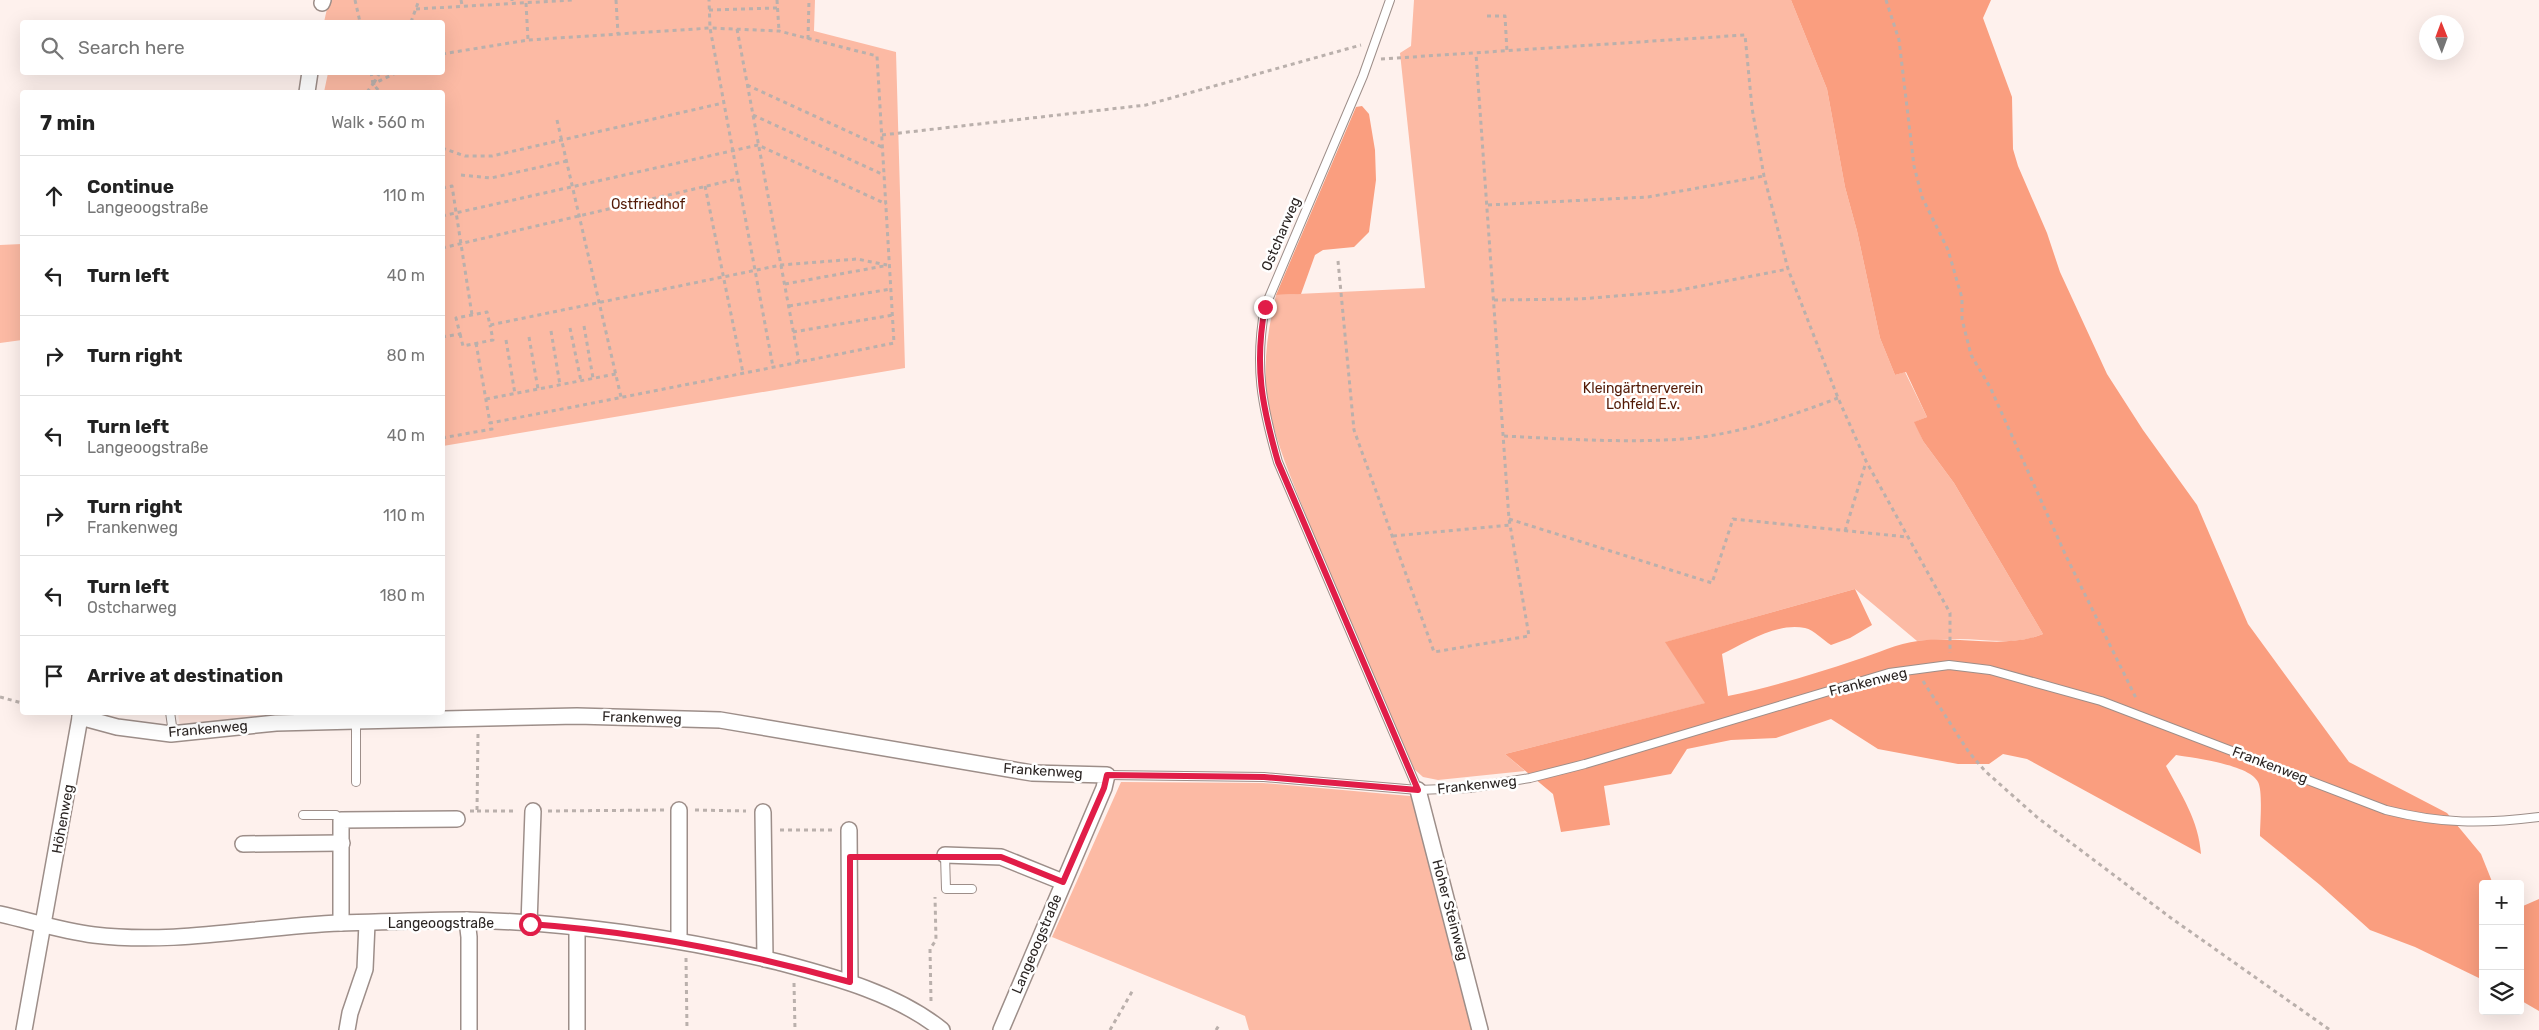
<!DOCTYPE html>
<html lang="en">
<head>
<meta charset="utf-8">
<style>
	body { margin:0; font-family:Rubik,sans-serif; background:#f2f2f2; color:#222 }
	.controls { position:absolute; right:15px; bottom:15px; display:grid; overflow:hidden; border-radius:5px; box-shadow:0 5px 20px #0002 }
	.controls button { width:45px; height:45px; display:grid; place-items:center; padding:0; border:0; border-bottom:1px solid #e0e0e0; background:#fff; color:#222; font:25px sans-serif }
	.compass { position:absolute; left:2419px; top:15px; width:45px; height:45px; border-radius:50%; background:#fff; box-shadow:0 5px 20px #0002; rotate:359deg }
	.stop { position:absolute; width:15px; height:15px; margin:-11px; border:4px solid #e11d48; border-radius:50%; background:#fff }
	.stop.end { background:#e11d48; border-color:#fff; box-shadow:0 1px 5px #0008 }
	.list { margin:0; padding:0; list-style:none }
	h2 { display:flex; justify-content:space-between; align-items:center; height:65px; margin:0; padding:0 20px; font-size:21px }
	h2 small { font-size:16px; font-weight:400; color:#767676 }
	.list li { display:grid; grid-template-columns:32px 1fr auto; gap:15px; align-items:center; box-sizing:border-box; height:80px; padding:0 20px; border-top:1px solid #e0e0e0 }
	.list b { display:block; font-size:19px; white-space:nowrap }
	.list p { margin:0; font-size:16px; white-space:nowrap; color:#767676 }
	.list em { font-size:16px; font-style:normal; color:#767676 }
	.icon { flex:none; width:28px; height:28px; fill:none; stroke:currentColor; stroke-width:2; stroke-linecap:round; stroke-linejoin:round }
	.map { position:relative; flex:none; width:2539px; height:1030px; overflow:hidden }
	.search { position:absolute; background:#fff; box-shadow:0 5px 20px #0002; left:20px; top:20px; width:425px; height:55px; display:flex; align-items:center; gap:12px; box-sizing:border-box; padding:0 18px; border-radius:5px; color:#767676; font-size:19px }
	.panel { position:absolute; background:#fff; box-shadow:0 5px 20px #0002; left:20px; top:90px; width:425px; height:625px; border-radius:5px }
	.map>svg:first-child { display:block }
</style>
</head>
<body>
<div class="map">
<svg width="2539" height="1030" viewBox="0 0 2539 1030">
	<rect width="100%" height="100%" fill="#fef1ed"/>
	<path fill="#fde4dc" d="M 178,713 L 276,713 L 276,715 L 180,728 Z"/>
	<g fill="#fcbaa4">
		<path d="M 329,0 L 815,0 L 814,31 L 896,52 L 905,368 L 443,446 L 442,92 L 324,92 L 328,73 L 442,72 L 442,22 L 324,22 Z"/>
		<path d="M 1414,0 L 1791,0 L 1827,89 L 1845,187 L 1857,231 L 1880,338 L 1895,375 L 1905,372 L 1927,417 L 1915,422 L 1923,441 L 1954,483 L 2043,634 C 2014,646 1987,639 1957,639 C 1943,639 1930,640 1917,641 L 1855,589 L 1666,642 L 1706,703 L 1505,754 L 1525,771 L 1438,780 L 1423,777 L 1414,769 C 1377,682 1336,596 1303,508 C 1288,470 1269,426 1266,385 C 1264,354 1269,325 1276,295 L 1425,288 L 1400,53 L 1411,46 Z"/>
		<path d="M 22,244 L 22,340 L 0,343 L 0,245 Z"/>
		<path d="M 1121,782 L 1263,783 L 1421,797 L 1483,1030 L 1249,1030 L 1245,1016 L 1052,937 Z"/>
	</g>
	<g fill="#fa9e7f">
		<path d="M 1791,0 L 1991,0 L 1983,18 L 2012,97 L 2013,149 L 2018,166 L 2047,233 L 2060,272 L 2107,374 L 2143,430 L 2197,505 L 2248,624 L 2349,762 L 2447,813 L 2481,854 L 2493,884 L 2483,884 L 2483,980 L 2415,947 L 2370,930 L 2320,885 L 2260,836 C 2260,824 2263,791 2258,782 C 2250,765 2195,758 2176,755 L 2166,766 C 2181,794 2199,821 2201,854 L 2027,759 L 2003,754 L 1989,764 L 1958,764 L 1878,749 L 1831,719 L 1776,738 L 1731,740 L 1687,749 L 1671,774 L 1604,786 L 1610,825 L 1561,832 L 1553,794 L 1505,754 L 1705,703 L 1665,642 L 1855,589 L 1872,625 L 1850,638 L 1831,645 C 1823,640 1814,630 1805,628 C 1777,622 1745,643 1722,654 L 1728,696 C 1772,687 1814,674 1856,660 C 1876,654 1898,643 1918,641 C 1960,635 2003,650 2043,634 L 1954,483 L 1923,441 L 1914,422 L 1927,417 L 1906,372 L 1895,375 L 1880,338 L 1857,231 L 1845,187 L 1827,89 Z"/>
		<path d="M 1362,106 L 1369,114 L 1375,150 L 1376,180 L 1369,232 L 1354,247 L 1323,250 L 1315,255 L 1301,294 L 1276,295 L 1356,107 Z"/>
		<path d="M 2539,899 L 2539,1011 L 2520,1000 L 2520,904 L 2523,906 Z"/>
	</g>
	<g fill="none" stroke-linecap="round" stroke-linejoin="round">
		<g stroke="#9d8e89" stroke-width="10">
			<g id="service">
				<path d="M 1390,0 L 1363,76 L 1265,307 C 1254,366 1262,406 1278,462 L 1418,790"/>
				<path d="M 170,712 L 173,733"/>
				<path d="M 1107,775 L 1264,777 L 1418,790 L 1470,788 L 1530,778 L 1585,764 L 1889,673 L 1949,665 L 1990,670 L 2101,701 L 2386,810 C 2442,824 2482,824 2539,817"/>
				<path d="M 356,782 L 356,721"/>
				<path d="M 303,815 L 336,815 L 341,820"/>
				<path d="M 945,855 L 946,889 L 972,889"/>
			</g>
		</g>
		<g stroke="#9d8e89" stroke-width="18">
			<g id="minor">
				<path d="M 322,3 L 323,0"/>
				<path d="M 307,92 L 310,72"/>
				<path d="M 80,717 L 117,727 L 171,734 L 276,723 L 356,721 L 577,716 L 720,720 L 1032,773 L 1107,775 L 1104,788 L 1001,1030"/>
				<path d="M 1418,790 L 1480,1030"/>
				<path d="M 763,812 L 765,959"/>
				<path d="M 849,830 L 850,982"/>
				<path d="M 243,844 L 342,843"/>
				<path d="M 945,855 L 1001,857 L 1063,882"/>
				<path d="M 0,914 C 31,921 63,931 94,935 C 176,945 259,926 341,923 C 382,922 425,920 466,920 C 567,922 681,938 778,962 C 834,977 896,993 942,1030"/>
				<path d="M 467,920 L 469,937 L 469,1030"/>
				<path d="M 341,923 L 341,820 L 457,819"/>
				<path d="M 529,924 L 533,811"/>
				<path d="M 679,941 L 679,810"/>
				<path d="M 24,1030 L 81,712"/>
				<path d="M 347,1030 L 350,1013 L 365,969 L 367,923"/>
				<path d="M 577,1030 L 577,929"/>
			</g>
		</g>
		<g stroke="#bab0ac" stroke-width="3" stroke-dasharray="4 4" stroke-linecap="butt">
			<path d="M 355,0 L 360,22"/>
			<path d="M 461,0 L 462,5"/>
			<path d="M 512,0 L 512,1"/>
			<path d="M 616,0 L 618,34"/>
			<path d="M 777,0 L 779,31"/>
			<path d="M 1886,0 L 1899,40 L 1914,166 L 1922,197 L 1948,250 L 1962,298 L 1962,319 L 1971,355 L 1990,387 L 2066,556 L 2137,700"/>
			<path d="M 526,3 L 528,40"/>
			<path d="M 416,9 L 573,0"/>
			<path d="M 709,10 L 777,8"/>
			<path d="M 1487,16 L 1505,16 L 1507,52"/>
			<path d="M 411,22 L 419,0"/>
			<path d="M 737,29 L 799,362"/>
			<path d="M 808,39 L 809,0"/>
			<path d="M 442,54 L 528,40 L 710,28 L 709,0"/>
			<path d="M 1381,59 L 1745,35 L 1752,108 L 1764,176 L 1788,269 L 1838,398 L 1866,461 L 1950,613 L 1950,653"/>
			<path d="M 371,72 L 373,84 L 380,92"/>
			<path d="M 374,83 L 380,72"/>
			<path d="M 747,85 L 882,147"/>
			<path d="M 367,92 L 373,84 L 398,72"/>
			<path d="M 753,115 L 884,175"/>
			<path d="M 557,120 L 621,397"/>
			<path d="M 882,135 L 1146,105 L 1361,45"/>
			<path d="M 442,148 L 465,156 L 492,156 L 723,103"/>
			<path d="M 461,175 L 491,178 L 567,161"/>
			<path d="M 705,186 L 743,373"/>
			<path d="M 442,188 L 452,186 L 472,315"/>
			<path d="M 1488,205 L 1648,197 L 1764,176"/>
			<path d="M 442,216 L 758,145 L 886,204"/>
			<path d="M 442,248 L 737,179"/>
			<path d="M 1338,261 L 1354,430 L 1434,652 L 1529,636 L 1509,519 L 1476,54"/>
			<path d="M 785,284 L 884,266"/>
			<path d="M 1494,300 L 1580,299 L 1675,291 L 1788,269"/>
			<path d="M 789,306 L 891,289"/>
			<path d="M 584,326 L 593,378"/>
			<path d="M 570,328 L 581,381"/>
			<path d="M 551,331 L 560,385"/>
			<path d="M 793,332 L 893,315"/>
			<path d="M 460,334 L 463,346 L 493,340 L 490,325"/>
			<path d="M 442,337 L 460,334 L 456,318 L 487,312 L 490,325 L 781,265 L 857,259 L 887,265"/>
			<path d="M 529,337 L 538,389"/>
			<path d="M 506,340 L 515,394"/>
			<path d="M 476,343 L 490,423"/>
			<path d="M 486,399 L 616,374"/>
			<path d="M 1504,436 C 1564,439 1624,443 1683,439 C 1736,435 1788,417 1838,398"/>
			<path d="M 442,438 L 492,429 L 490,423 C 625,397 760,370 894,343 L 877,56 L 779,31 L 710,28 L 773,367"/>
			<path d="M 1509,519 L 1712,583 L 1733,519 L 1907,537"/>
			<path d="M 1845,531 L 1866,462"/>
			<path d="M 1393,536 L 1510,525"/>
			<path d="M 1923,681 L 1968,751 L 1985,771 L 2038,818 L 2171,918 L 2330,1030"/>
			<path d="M 0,697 L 22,703"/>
			<path d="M 695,810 L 746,811"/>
			<path d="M 470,811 L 477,811 L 478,734"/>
			<path d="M 477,811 L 516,811"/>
			<path d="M 548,811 L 664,810"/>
			<path d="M 780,830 L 834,830"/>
			<path d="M 866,857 L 930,856"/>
			<path d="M 686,958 L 687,1030"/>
			<path d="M 794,983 L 795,1030"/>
			<path d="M 931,1001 L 930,949 L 936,940 L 935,897"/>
			<path d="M 1110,1030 L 1133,990"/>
			<path d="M 1216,1030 L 1220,1024"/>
		</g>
		<use href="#service" stroke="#fff" stroke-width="8"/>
		<use href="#minor" stroke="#fff" stroke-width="15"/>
	</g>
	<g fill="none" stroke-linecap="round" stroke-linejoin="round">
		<path stroke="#e11d48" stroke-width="6" d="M 530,924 C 641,932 743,952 850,982 L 850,857 L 1001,857 L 1063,882 L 1104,788 L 1107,775 L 1264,777 L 1418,790 L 1278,462 C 1262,406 1254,366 1265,307"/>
	</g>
	<g text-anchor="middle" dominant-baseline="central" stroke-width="5" stroke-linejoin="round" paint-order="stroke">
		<g font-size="14" fill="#531a06" stroke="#fff">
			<text x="648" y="204">Ostfriedhof</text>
			<text x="1643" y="388">Kleingärtnerverein<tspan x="1643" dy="16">Lohfeld E.v.</tspan></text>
		</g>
		<g font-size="14" fill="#2b2523" stroke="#fff">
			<text transform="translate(1281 234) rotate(-67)">Ostcharweg</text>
			<text transform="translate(1868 682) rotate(-14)">Frankenweg</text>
			<text transform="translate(642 718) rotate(2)">Frankenweg</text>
			<text transform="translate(208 729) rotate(-5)">Frankenweg</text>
			<text transform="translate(2270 765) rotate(21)">Frankenweg</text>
			<text transform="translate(1043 771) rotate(4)">Frankenweg</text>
			<text transform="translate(1477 785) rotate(-6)">Frankenweg</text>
			<text transform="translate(63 819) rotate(-80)">Höhenweg</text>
			<text transform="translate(1450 910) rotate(75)">Hoher Steinweg</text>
			<text x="441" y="923">Langeoogstraße</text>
			<text transform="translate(1037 944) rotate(-67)">Langeoogstraße</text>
		</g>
	</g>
</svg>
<div class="controls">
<button>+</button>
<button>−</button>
<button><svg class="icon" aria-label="layers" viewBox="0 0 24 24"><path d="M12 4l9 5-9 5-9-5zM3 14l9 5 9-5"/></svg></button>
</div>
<svg class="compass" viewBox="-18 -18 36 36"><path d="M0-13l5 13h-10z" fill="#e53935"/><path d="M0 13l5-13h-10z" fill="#767676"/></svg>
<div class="stop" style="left:530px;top:924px"></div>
<div class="stop end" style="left:1265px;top:307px"></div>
<div class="search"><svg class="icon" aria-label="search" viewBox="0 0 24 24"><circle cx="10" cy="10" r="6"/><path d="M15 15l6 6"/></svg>Search here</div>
<section class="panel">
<h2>7 min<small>Walk · 560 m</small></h2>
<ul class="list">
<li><svg class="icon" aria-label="ahead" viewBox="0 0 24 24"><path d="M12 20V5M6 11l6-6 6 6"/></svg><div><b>Continue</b><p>Langeoogstraße</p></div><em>110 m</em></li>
<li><svg class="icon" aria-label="left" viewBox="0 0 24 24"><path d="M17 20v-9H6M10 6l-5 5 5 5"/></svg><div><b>Turn left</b></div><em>40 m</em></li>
<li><svg class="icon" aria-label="right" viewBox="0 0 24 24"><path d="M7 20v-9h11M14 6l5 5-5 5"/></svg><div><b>Turn right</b></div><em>80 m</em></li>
<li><svg class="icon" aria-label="left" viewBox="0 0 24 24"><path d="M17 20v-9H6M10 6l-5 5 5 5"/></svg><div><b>Turn left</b><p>Langeoogstraße</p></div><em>40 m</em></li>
<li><svg class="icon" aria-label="right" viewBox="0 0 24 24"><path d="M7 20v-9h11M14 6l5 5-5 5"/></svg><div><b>Turn right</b><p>Frankenweg</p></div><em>110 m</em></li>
<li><svg class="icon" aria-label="left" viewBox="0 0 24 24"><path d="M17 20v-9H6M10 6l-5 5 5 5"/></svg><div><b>Turn left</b><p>Ostcharweg</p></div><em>180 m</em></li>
<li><svg class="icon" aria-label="arrive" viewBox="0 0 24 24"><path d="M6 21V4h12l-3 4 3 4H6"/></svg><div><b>Arrive at destination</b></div></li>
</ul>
</section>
</div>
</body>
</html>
